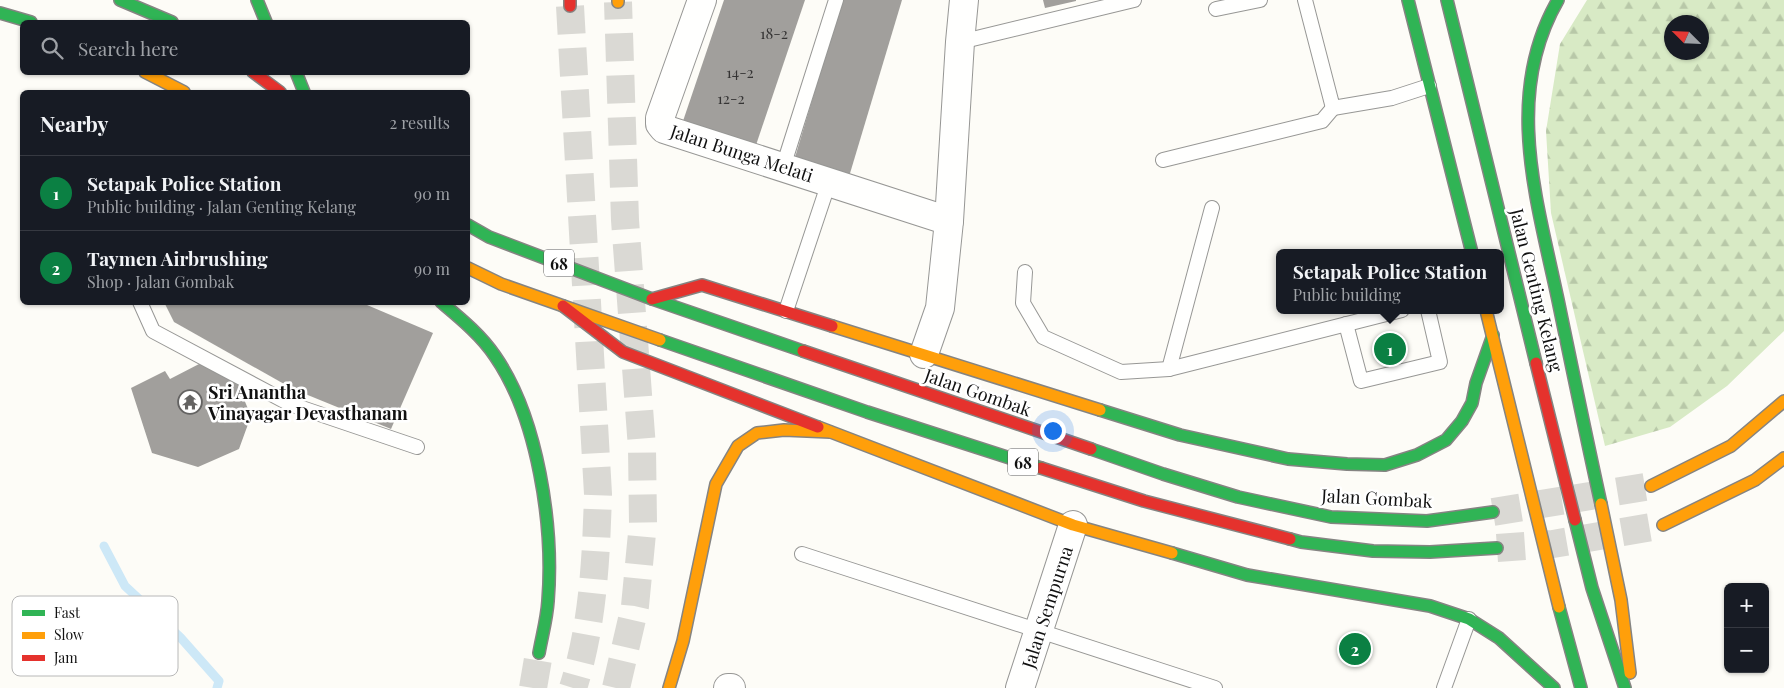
<!DOCTYPE html>
<html lang="en">
<head>
<meta charset="utf-8">
<style>
	body { margin:0; font-family:"Playfair Display",serif; background:#242831; color:#f1f3f6 }
	.controls { position:absolute; right:15px; bottom:15px; display:grid; overflow:hidden; border-radius:8px; box-shadow:0 1px 4px #0004 }
	.controls button { width:45px; height:45px; display:grid; place-items:center; padding:0; border:0; border-bottom:1px solid #363941; background:#171b24; color:#f1f3f6; font:25px sans-serif }
	.compass { position:absolute; left:1664px; top:15px; width:45px; height:45px; border-radius:50%; background:#171b24; box-shadow:0 1px 4px #0004; rotate:294deg }
	.you { position:absolute; left:1052px; top:430px; width:18px; height:18px; margin:-12px; border:4px solid #fff; border-radius:50%; background:#1a73e8; box-shadow:0 0 0 8px #1a73e833 }
	.badge { display:grid; place-items:center; width:32px; height:32px; border-radius:50%; background:#0b8043; color:#fff; font-size:16px; font-weight:700 }
	.pin { position:absolute; translate:-50% -50%; border:2px solid #fff; box-shadow:0 1px 5px #0006 }
	.popup { position:absolute; left:1276px; top:249px; width:228px; height:65px; box-sizing:border-box; display:grid; place-content:center; border-radius:8px; background:#171b24; filter:drop-shadow(0 1px 4px #0005); font-size:16px; white-space:nowrap; color:#9ea1a6 }
	.popup b { font-size:19px; color:#f1f3f6 }
	.popup::after { content:''; position:absolute; left:50%; top:100%; margin-left:-10px; border:10px solid transparent; border-top-color:#171b24 }
	.list { margin:0; padding:0; list-style:none }
	h2 { display:flex; justify-content:space-between; align-items:center; height:65px; margin:0; padding:0 20px; font-size:21px }
	h2 small { font-size:16px; font-weight:400; color:#9ea1a6 }
	.list li { display:grid; grid-template-columns:32px 1fr auto; gap:15px; align-items:center; box-sizing:border-box; height:75px; padding:0 20px; border-top:1px solid #363941 }
	.list b { display:block; font-size:19px; white-space:nowrap }
	.list p { margin:0; font-size:16px; white-space:nowrap; color:#9ea1a6 }
	.list em { font-size:16px; font-style:normal; color:#9ea1a6 }
	.icon { flex:none; width:28px; height:28px; fill:none; stroke:currentColor; stroke-width:2; stroke-linecap:round; stroke-linejoin:round }
	.map { position:relative; flex:none; width:1784px; height:688px; overflow:hidden }
	.search { position:absolute; background:#171b24; box-shadow:0 1px 4px #0004; left:20px; top:20px; width:450px; height:55px; display:flex; align-items:center; gap:12px; box-sizing:border-box; padding:0 18px; border-radius:8px; color:#9ea1a6; font-size:19px }
	.panel { position:absolute; background:#171b24; box-shadow:0 1px 4px #0004; left:20px; top:90px; width:450px; height:215px; border-radius:8px }
	.map>svg:first-child { display:block }
</style>
</head>
<body>
<div class="map">
<svg width="1784" height="688" viewBox="0 0 1784 688">
	<defs>
		<pattern id="forest-firs" width="22" height="20" patternUnits="userSpaceOnUse" patternTransform="scale(1.25)"><rect width="22" height="20" fill="#d8eac5"/><path d="M5 1l3.5 6h-7zM16 11l3.5 6h-7z" fill="#b8c8a8"/></pattern>
	</defs>
	<rect width="100%" height="100%" fill="#fdfcf7"/>
	<path fill="url(#forest-firs)" fill-rule="evenodd" d="M 1587,0 L 1784,0 L 1784,331 L 1727,386 L 1670,427 L 1605,446 L 1551,213 L 1546,131 L 1560,44 ZM 1672,22 L 1702,22 L 1702,52 L 1672,52 Z"/>
	<g fill="none" stroke-linecap="round" stroke-linejoin="round">
		<path stroke="#cde8f7" stroke-width="9" d="M 104,546 L 125,586 L 180,637 L 219,681 L 217,688"/>
	</g>
	<g fill="#a19f9c">
		<path d="M 724,0 L 805,0 L 755,148 L 682,124 Z"/>
		<path d="M 842,0 L 902,0 L 848,180 L 793,164 Z"/>
		<path d="M 1043,0 L 1076,0 L 1076,1 L 1045,8 Z"/>
		<path d="M 164,302 L 360,302 L 433,333 L 391,429 L 293,389 L 174,322 Z"/>
		<path d="M 201,363 L 238,385 L 251,416 L 239,449 L 198,467 L 152,453 L 131,388 L 165,371 L 170,379 Z"/>
	</g>
	<g fill="none" stroke-linecap="round" stroke-linejoin="round">
		<g stroke="#dad9d4" stroke-width="28" stroke-dasharray="28 14" stroke-linecap="butt">
			<path d="M 1493,512 L 1651,486"/>
			<path d="M 1497,548 L 1553,544 L 1663,525"/>
		</g>
		<g stroke="#dad9d4" stroke-width="28" stroke-dasharray="28 14" stroke-linecap="butt">
			<path d="M 570,6 L 598,494 C 596,560 593,625 573,688"/>
			<path d="M 533,688 L 539,653"/>
			<path d="M 616,688 L 635,606 L 643,523 L 642,448 L 625,220 L 618,2"/>
		</g>
		<g stroke="#979795" stroke-width="16">
			<g id="lane">
				<path d="M 1305,0 L 1333,108 L 1392,98 L 1429,86"/>
				<path d="M 1216,9 L 1260,0"/>
				<path d="M 960,42 L 1134,0"/>
				<path d="M 1163,160 L 1322,121 L 1333,108"/>
				<path d="M 783,167 L 836,0"/>
				<path d="M 1025,272 L 1023,303 L 1043,337 L 1121,372 L 1169,369 L 1402,310"/>
				<path d="M 140,302 L 153,331 L 290,404 L 417,447"/>
				<path d="M 786,311 L 829,182"/>
				<path d="M 1346,324 L 1361,381 L 1440,362 L 1428,310"/>
				<path d="M 1169,369 L 1212,208"/>
				<path d="M 802,554 L 1215,688"/>
				<path d="M 1444,688 L 1469,619"/>
			</g>
		</g>
		<g stroke="#979795" stroke-width="30">
			<g id="street">
				<path d="M 702,0 L 660,118 L 660,124 L 664,129 L 949,221"/>
				<path d="M 924,354 L 940,308 L 949,221 L 960,42 L 964,0"/>
				<path d="M 728,688 L 731,688"/>
				<path d="M 1020,688 L 1073,525"/>
			</g>
		</g>
		<g stroke="#858482" stroke-width="14">
			<g id="fast">
				<path d="M 120,0 L 172,22"/>
				<path d="M 257,0 L 266,22"/>
				<path d="M 1408,0 L 1472,253"/>
				<path d="M 1447,0 L 1536,363"/>
				<path d="M 1558,0 C 1503,95 1537,200 1558,300 C 1572,368 1586,436 1601,504"/>
				<path d="M 0,13 L 31,22"/>
				<path d="M 296,72 L 304,92"/>
				<path d="M 468,225 L 489,237 L 652,299 L 803,351"/>
				<path d="M 441,302 C 460,318 481,335 495,356 C 538,418 554,526 548,601 C 547,618 542,636 539,653"/>
				<path d="M 660,340 L 867,412 L 1041,468"/>
				<path d="M 1100,410 L 1180,435 L 1288,459 L 1347,464 L 1385,465 L 1417,455 L 1446,440 L 1462,421 L 1472,403 L 1476,383 L 1493,335"/>
				<path d="M 1091,449 L 1163,474 L 1238,497 L 1331,517 L 1427,521 L 1493,512"/>
				<path d="M 1575,520 L 1592,588 L 1625,688"/>
				<path d="M 1290,539 L 1301,542 L 1373,551 L 1430,552 L 1497,548"/>
				<path d="M 1172,553 L 1247,575 L 1430,606 L 1469,619 L 1499,638 L 1554,688"/>
				<path d="M 1559,607 L 1581,688"/>
			</g>
		</g>
		<g stroke="#858482" stroke-width="14">
			<g id="slow">
				<path d="M 618,0 L 618,2"/>
				<path d="M 145,72 L 184,92"/>
				<path d="M 468,268 L 501,284 L 660,340"/>
				<path d="M 1486,310 L 1559,607"/>
				<path d="M 832,326 L 1100,410"/>
				<path d="M 818,427 L 1073,525 L 1172,553"/>
				<path d="M 1651,486 L 1731,446 L 1784,401"/>
				<path d="M 1601,504 L 1621,600 L 1630,673"/>
				<path d="M 1663,525 L 1755,480 L 1784,458"/>
				<path d="M 669,688 L 683,641 L 716,484 L 738,446 L 757,433 L 784,430 L 830,432"/>
			</g>
		</g>
		<g stroke="#858482" stroke-width="14">
			<g id="jam">
				<path d="M 570,0 L 570,6"/>
				<path d="M 253,72 L 280,92"/>
				<path d="M 652,299 L 702,285 L 832,326"/>
				<path d="M 563,306 L 623,352 L 818,427"/>
				<path d="M 803,351 L 1091,449"/>
				<path d="M 1536,363 L 1575,520"/>
				<path d="M 1041,468 L 1144,501 L 1290,539"/>
			</g>
		</g>
		<use href="#lane" stroke="#fffffe" stroke-width="14"/>
		<use href="#street" stroke="#fffffe" stroke-width="28"/>
		<use href="#fast" stroke="#30b455" stroke-width="11"/>
		<use href="#slow" stroke="#ff9f0a" stroke-width="11"/>
		<use href="#jam" stroke="#e5322d" stroke-width="11"/>
	</g>
	<defs>
		<g id="temple-ring" transform="scale(1.25)"><circle r="9.5" fill="#fff" stroke="#646362" stroke-width="1.5"/><path d="M0-6L5-2H3V0L6.5 2.5H4V6H1.5V3h-3V6H-4V2.5H-6.5L-3 0V-2H-5Z" fill="#646362"/></g>
	</defs>
	<g fill-rule="evenodd">
		<use href="#temple-ring" x="190" y="402"/>
	</g>
	<g text-anchor="middle" dominant-baseline="central" stroke-width="5" stroke-linejoin="round" paint-order="stroke">
		<g font-size="15" fill="#353434">
			<text x="774" y="33">18-2</text>
			<text x="740" y="72">14-2</text>
			<text x="731" y="98">12-2</text>
		</g>
		<g fill="#fff" stroke="#585858" stroke-width="1">
			<rect x="544" y="249.5" width="30" height="27" rx="4"/>
			<rect x="1008" y="448.5" width="30" height="27" rx="4"/>
		</g>
		<g font-size="16" font-weight="bold" fill="#111">
			<text x="559" y="263">68</text>
			<text x="1023" y="462">68</text>
		</g>
		<g font-size="18" fill="#111" stroke="#fff">
			<text transform="translate(742 153) rotate(18)">Jalan Bunga Melati</text>
			<text transform="translate(1537 290) rotate(76)">Jalan Genting Kelang</text>
			<text transform="translate(978 392) rotate(19)">Jalan Gombak</text>
			<text transform="translate(1377 498) rotate(3)">Jalan Gombak</text>
			<text transform="translate(1047 607) rotate(-72)">Jalan Sempurna</text>
		</g>
		<g font-size="18" font-weight="bold" fill="#111" stroke="#fff" text-anchor="start">
			<text x="208" y="392">Sri Anantha<tspan x="208" dy="21">Vinayagar Devasthanam</tspan></text>
		</g>
	</g>
	<rect x="12" y="596" width="166" height="80" rx="8" fill="#fff" stroke="#b8b8b8" stroke-width="1"/>
	<rect x="22" y="610" width="23" height="6" fill="#30b455"/>
	<rect x="22" y="632" width="23" height="7" fill="#ff9f0a"/>
	<rect x="22" y="655" width="23" height="6" fill="#e5322d"/>
	<g font-size="14" fill="#111">
		<text x="54" y="618">Fast</text>
		<text x="54" y="640">Slow</text>
		<text x="54" y="663">Jam</text>
	</g>
</svg>
<div class="controls">
<button>+</button>
<button>−</button>
</div>
<svg class="compass" viewBox="-18 -18 36 36"><path d="M0-13l5 13h-10z" fill="#e53935"/><path d="M0 13l5-13h-10z" fill="#9ea1a6"/></svg>
<div class="you"></div>
<div class="pin badge" style="left:1390px;top:349px">1</div>
<div class="popup"><b>Setapak Police Station</b>Public building</div>
<div class="pin badge" style="left:1355px;top:649px">2</div>
<div class="search"><svg class="icon" aria-label="search" viewBox="0 0 24 24"><circle cx="10" cy="10" r="6"/><path d="M15 15l6 6"/></svg>Search here</div>
<section class="panel">
<h2>Nearby<small>2 results</small></h2>
<ul class="list">
<li><span class="badge">1</span><div><b>Setapak Police Station</b><p>Public building · Jalan Genting Kelang</p></div><em>90 m</em></li>
<li><span class="badge">2</span><div><b>Taymen Airbrushing</b><p>Shop · Jalan Gombak</p></div><em>90 m</em></li>
</ul>
</section>
</div>
</body>
</html>
